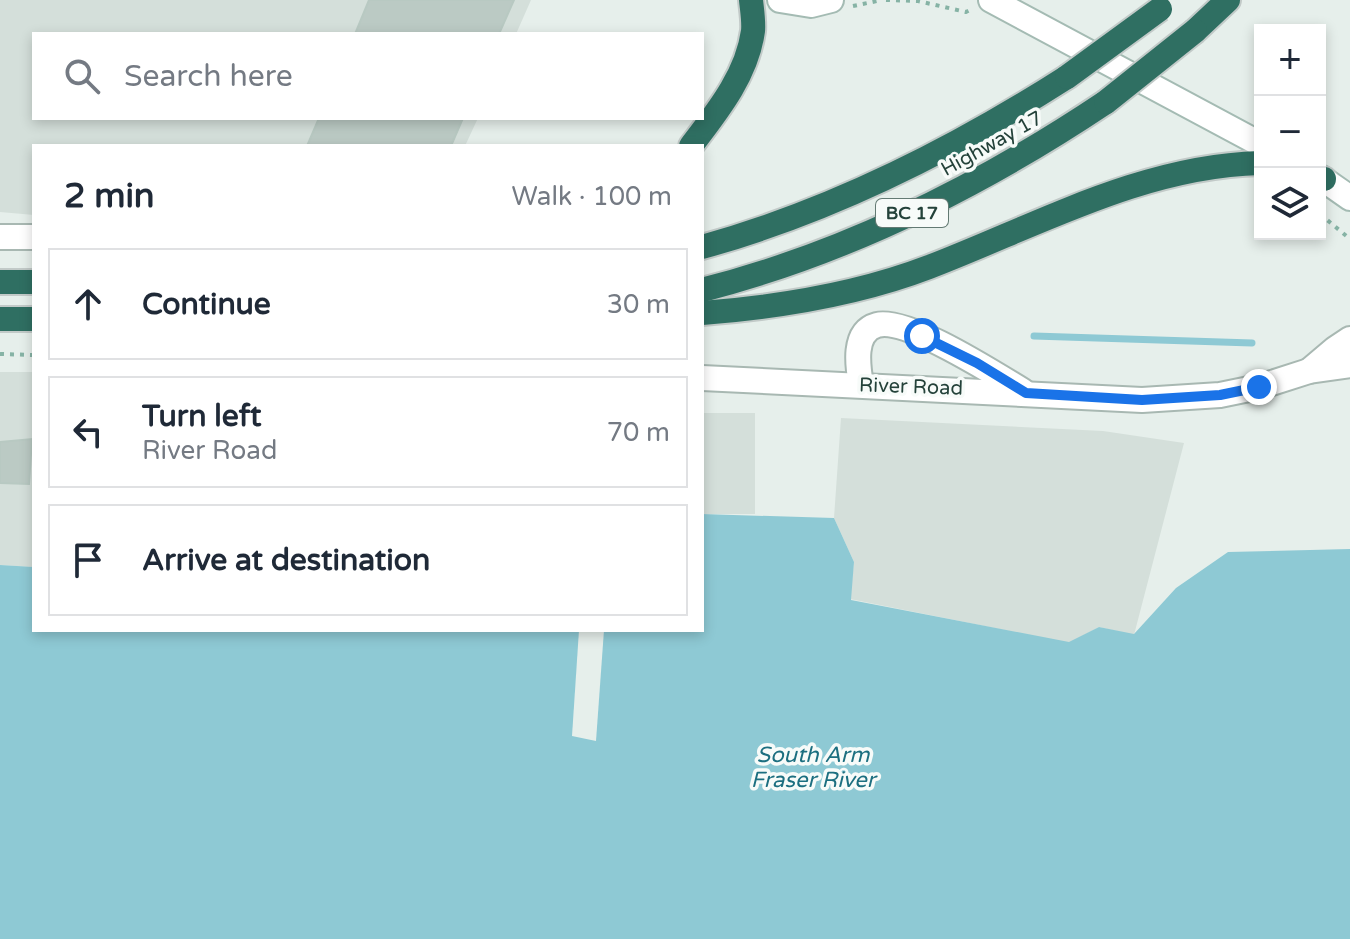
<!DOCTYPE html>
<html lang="en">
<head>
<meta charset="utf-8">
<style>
	body { margin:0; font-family:"Varela Round",sans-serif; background:#f6f6f7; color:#1f2937 }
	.controls { position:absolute; right:24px; top:24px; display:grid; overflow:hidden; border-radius:0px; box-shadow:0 4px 12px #0003 }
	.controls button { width:72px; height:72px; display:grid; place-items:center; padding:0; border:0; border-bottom:2px solid #e0e1e3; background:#fff; color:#1f2937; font:40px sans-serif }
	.stop { position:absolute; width:24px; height:24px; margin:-18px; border:6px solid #1a73e8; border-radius:50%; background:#fff }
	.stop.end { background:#1a73e8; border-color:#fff; box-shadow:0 2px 8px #0008 }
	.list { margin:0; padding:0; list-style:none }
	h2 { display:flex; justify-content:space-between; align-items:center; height:104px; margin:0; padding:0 32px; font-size:34px }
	h2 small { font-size:26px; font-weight:400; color:#747a83 }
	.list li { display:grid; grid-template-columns:52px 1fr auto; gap:24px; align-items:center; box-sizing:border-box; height:112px; margin:0 16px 16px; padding:0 16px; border:2px solid #e0e1e3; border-radius:0px }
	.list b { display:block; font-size:30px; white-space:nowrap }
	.list p { margin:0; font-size:26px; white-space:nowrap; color:#747a83 }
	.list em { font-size:26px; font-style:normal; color:#747a83 }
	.icon { flex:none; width:44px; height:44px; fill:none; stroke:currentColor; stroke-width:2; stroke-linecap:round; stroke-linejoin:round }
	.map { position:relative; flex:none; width:1350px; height:939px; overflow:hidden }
	.search { position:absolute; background:#fff; box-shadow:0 4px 12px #0003; left:32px; top:32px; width:672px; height:88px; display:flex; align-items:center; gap:20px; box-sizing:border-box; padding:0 28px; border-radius:0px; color:#747a83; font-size:30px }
	.panel { position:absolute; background:#fff; box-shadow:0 4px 12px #0003; left:32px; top:144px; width:672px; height:488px; border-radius:0px }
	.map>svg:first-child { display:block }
</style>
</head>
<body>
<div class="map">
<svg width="1350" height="939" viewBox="0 0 1350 939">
	<rect width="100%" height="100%" fill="#e6efeb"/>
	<g fill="#d4dfda">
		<path d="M 0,0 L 531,0 L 516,34 L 34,34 L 34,118 L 478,118 L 465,146 L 34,146 L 34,215 L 0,212 Z"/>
		<path d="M 0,372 L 34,372 L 34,567 L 0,565 Z"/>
		<rect x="702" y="413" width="53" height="101"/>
		<path d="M 841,418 L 1103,431 L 1184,443 L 1134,635 L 1099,627 L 1069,643 L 850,599 L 854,562 L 834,518 Z"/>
	</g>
	<path fill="#8ec9d4" d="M 702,514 L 834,518 L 854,562 L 851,600 L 1069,642 L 1099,627 L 1134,634 L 1176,588 L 1228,552 L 1350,549 L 1350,939 L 0,939 L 0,565 L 34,567 L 34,630 L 702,630 Z"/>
	<path fill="#e6efeb" d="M 579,630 L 604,630 L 596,741 L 572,736 Z"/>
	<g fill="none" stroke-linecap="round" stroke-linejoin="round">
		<path stroke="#8ec9d4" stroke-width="7" d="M 1034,336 L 1252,343"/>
	</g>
	<g fill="#bbcac4" stroke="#b8c9c2" stroke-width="2">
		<path d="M 369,0 L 514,0 L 499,34 L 355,34 Z"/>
		<path d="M 319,118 L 463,118 L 451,146 L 307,146 Z"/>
		<path d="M 32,439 L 29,484 L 0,483 L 0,442 Z"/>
	</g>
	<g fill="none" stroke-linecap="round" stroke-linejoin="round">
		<g stroke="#a8b8b2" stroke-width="28">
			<g id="minor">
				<path d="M 0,237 L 34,237"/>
				<path d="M 1309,371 L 1335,349 L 1350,339"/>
				<path d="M 702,378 L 1142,400 L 1220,395 L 1259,387 L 1309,371 L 1350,365"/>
				<path d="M 861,385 C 858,367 852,332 877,325 C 907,317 996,375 1023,391"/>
			</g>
		</g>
		<g stroke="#a4bbb3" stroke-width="28">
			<g id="secondary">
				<path d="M 780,0 L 811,5 L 831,0"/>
				<path d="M 991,0 L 1260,144"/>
				<path d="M 1320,177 L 1350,198"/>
			</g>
		</g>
		<g stroke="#c2cac8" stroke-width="28">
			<g id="motorway">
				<path d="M 1195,31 L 1228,0"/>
				<path d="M 691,146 C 717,112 747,75 753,31 C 754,22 752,10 751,0"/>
				<path d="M 1320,178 L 1324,179"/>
				<path d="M 702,247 C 832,211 953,150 1067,77"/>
				<path d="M 0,282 L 34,282"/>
				<path d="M 702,290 C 847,253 982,185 1106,102"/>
				<path d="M 702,313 C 779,307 856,295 929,267 C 1036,226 1142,166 1260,163"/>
				<path d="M 0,319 L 34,319"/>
			</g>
		</g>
		<g stroke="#86b3a5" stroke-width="4" stroke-dasharray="4 6" stroke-linecap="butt">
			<path d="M 886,0 L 918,1 L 966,12 L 970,10"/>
			<path d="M 853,6 L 882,0"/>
			<path d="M 1320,214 L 1350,239"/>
			<path d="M 0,354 L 34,355"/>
		</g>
		<use href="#minor" stroke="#fff" stroke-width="24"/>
		<use href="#secondary" stroke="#fff" stroke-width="24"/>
		<use href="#motorway" stroke="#2f6f62" stroke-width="24"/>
		<g stroke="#c2cac8" stroke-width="28" stroke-linecap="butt">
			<g id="motorway-bridge">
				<path d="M 1067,77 L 1160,9"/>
				<path d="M 1106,102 L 1195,31"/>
			</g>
		</g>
		<use href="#motorway-bridge" stroke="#2f6f62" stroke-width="24"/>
	</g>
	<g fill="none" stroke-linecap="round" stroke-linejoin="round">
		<path stroke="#1a73e8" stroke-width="10" d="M 922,336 L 977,363 L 1026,393 L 1142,400 L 1220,395 L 1259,387"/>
	</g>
	<g text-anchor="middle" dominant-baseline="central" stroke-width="7" stroke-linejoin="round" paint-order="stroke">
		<rect fill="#f7fbf9" stroke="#637a73" stroke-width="2" x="876" y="199" width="72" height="28" rx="6"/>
		<g font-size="18" font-weight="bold" fill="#24423a">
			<text x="912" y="213">BC 17</text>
		</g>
		<g font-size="20" fill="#24423a" stroke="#f7fbf9">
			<text transform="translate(992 144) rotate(-29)">Highway 17</text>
			<text transform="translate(911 387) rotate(2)">River Road</text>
		</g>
		<g font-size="22" font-style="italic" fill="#1c6f80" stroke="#f7fbf9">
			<text x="813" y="755">South Arm<tspan x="813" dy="25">Fraser River</tspan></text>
		</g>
	</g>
</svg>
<div class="controls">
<button>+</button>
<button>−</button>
<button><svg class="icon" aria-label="layers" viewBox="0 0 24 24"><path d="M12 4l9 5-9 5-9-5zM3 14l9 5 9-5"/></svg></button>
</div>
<div class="stop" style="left:922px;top:336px"></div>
<div class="stop end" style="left:1259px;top:387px"></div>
<div class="search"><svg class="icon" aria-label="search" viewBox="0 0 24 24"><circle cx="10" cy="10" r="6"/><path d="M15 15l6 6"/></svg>Search here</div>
<section class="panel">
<h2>2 min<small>Walk · 100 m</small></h2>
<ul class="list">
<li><svg class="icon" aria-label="ahead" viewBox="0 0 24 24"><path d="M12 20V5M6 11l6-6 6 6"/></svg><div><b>Continue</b></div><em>30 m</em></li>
<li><svg class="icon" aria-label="left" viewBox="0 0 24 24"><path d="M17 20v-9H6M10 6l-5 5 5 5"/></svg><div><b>Turn left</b><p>River Road</p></div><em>70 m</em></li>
<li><svg class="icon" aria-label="arrive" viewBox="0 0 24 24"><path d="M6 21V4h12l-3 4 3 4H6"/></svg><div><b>Arrive at destination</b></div></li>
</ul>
</section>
</div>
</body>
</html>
